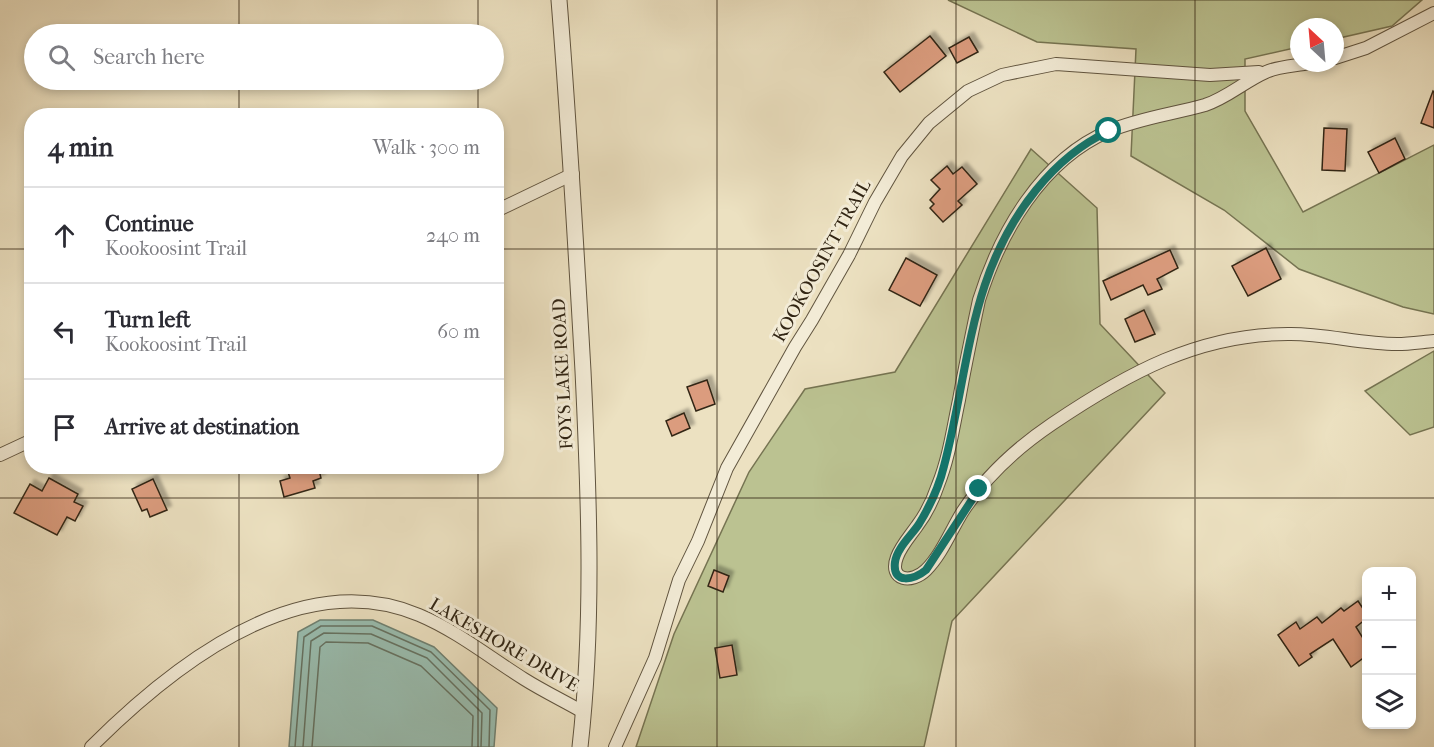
<!DOCTYPE html>
<html lang="en">
<head>
<meta charset="utf-8">
<style>
	body { margin:0; font-family:"IM FELL French Canon",serif; background:#f2f2f3; color:#2b2b33 }
	.controls { position:absolute; right:18px; bottom:18px; display:grid; overflow:hidden; border-radius:12px; box-shadow:0 3px 9px #0003 }
	.controls button { width:54px; height:54px; display:grid; place-items:center; padding:0; border:0; border-bottom:2px solid #e1e1e2; background:#fff; color:#2b2b33; font:30px sans-serif }
	.compass { position:absolute; left:1290px; top:18px; width:54px; height:54px; border-radius:50%; background:#fff; box-shadow:0 3px 9px #0003; rotate:334deg }
	.stop { position:absolute; width:18px; height:18px; margin:-14px; border:4px solid #0f766e; border-radius:50%; background:#fff }
	.stop.end { background:#0f766e; border-color:#fff; box-shadow:0 2px 6px #0008 }
	.list { margin:0; padding:0; list-style:none }
	h2 { display:flex; justify-content:space-between; align-items:center; height:78px; margin:0; padding:0 24px; font-size:26px }
	h2 small { font-size:20px; font-weight:400; color:#7c7c81 }
	.list li { display:grid; grid-template-columns:39px 1fr auto; gap:18px; align-items:center; box-sizing:border-box; height:96px; padding:0 24px; border-top:2px solid #e1e1e2 }
	.list b { display:block; font-size:22px; white-space:nowrap }
	.list p { margin:0; font-size:20px; white-space:nowrap; color:#7c7c81 }
	.list em { font-size:20px; font-style:normal; color:#7c7c81 }
	.icon { flex:none; width:33px; height:33px; fill:none; stroke:currentColor; stroke-width:2; stroke-linecap:round; stroke-linejoin:round }
	.map { position:relative; flex:none; width:1434px; height:747px; overflow:hidden }
	.search { position:absolute; background:#fff; box-shadow:0 3px 9px #0003; left:24px; top:24px; width:480px; height:66px; display:flex; align-items:center; gap:15px; box-sizing:border-box; padding:0 21px; border-radius:33px; color:#7c7c81; font-size:22px }
	.panel { position:absolute; background:#fff; box-shadow:0 3px 9px #0003; left:24px; top:108px; width:480px; height:366px; border-radius:24px }
	.map>svg:first-child { display:block }
</style>
</head>
<body>
<div class="map">
<svg width="1434" height="747" viewBox="0 0 1434 747">
	<defs>
		<filter id="shadow"><feDropShadow dx="4.5" dy="-4.5" stdDeviation="1.5" flood-color="#0004"/></filter>
	</defs>
	<rect width="100%" height="100%" fill="#ece1c1"/>
	<filter id="stains"><feTurbulence type="fractalNoise" baseFrequency=".00333" numOctaves="4"/><feColorMatrix values="0 0 0 0 .2 0 0 0 0 .09 0 0 0 0 .02 0 0 0 .5 -.17"/></filter>
	<radialGradient id="worn" r=".72"><stop offset=".6" stop-color="#630" stop-opacity="0"/><stop offset="1" stop-color="#630" stop-opacity=".3"/></radialGradient>
	<g fill="#bbc291" stroke="#767452" stroke-width="1.5">
		<path d="M 948,0 L 1422,0 L 1392,26 L 1335,39 L 1335,27 L 1299,27 L 1299,47 L 1245,59 L 1245,111 L 1303,212 L 1434,145 L 1434,314 L 1403,307 L 1299,269 L 1224,210 L 1131,156 L 1136,49 L 1037,42 Z"/>
		<path d="M 1031,149 L 1097,208 L 1100,324 L 1165,393 L 952,621 L 924,747 L 636,747 L 674,634 L 749,472 L 805,389 L 895,372 Z"/>
		<path d="M 1434,351 L 1434,427 L 1410,435 L 1365,391 Z"/>
	</g>
	<path fill="#99beb1" stroke="#6f8172" stroke-width="1.5" d="M 320,620 L 373,620 L 434,647 L 497,708 L 494,747 L 289,747 L 298,632 Z"/>
	<g fill="none" stroke-linecap="round" stroke-linejoin="round">
		<g stroke="#657262" stroke-width="1.5">
			<path d="M 295,747 L 304,637 L 321,626 L 372,626 L 431,652 L 490,710 L 489,747"/>
			<path d="M 303,747 L 311,641 L 324,633 L 371,634 L 427,658 L 482,713 L 481,747"/>
			<path d="M 312,747 L 320,647 L 326,642 L 368,643 L 421,666 L 473,716 L 472,747"/>
		</g>
	</g>
	<g fill="#db9c7e" stroke="#312514" stroke-width="1.5" filter="url(#shadow)">
		<path d="M 930,36 L 946,56 L 900,92 L 884,72 Z"/>
		<path d="M 969,37 L 978,52 L 957,63 L 949,48 Z"/>
		<path d="M 1433,91 L 1434,92 L 1434,128 L 1421,123 Z"/>
		<path d="M 1324,128 L 1347,129 L 1345,171 L 1322,170 Z"/>
		<path d="M 1395,138 L 1405,159 L 1379,173 L 1368,152 Z"/>
		<path d="M 947,166 L 953,174 L 962,167 L 977,184 L 958,201 L 962,205 L 943,222 L 930,208 L 934,204 L 930,200 L 940,189 L 931,180 Z"/>
		<path d="M 1266,248 L 1281,279 L 1248,296 L 1232,266 Z"/>
		<path d="M 1170,250 L 1178,268 L 1157,279 L 1162,289 L 1148,295 L 1143,285 L 1111,300 L 1103,281 Z"/>
		<path d="M 906,258 L 937,275 L 920,306 L 889,290 Z"/>
		<path d="M 1144,310 L 1155,334 L 1135,342 L 1125,319 Z"/>
		<path d="M 707,380 L 715,404 L 696,411 L 687,387 Z"/>
		<path d="M 684,413 L 690,428 L 672,436 L 666,421 Z"/>
		<path d="M 296,466 L 318,466 L 321,478 L 313,481 L 315,488 L 284,497 L 280,481 L 290,478 L 287,469 Z"/>
		<path d="M 49,478 L 78,494 L 74,502 L 83,506 L 75,521 L 67,517 L 57,535 L 14,513 L 30,484 L 42,491 Z"/>
		<path d="M 153,479 L 167,510 L 150,517 L 147,509 L 142,511 L 132,489 Z"/>
		<path d="M 714,570 L 729,576 L 723,592 L 708,586 Z"/>
		<path d="M 1358,601 L 1366,613 L 1366,619 L 1356,627 L 1366,643 L 1366,656 L 1351,667 L 1333,639 L 1310,654 L 1312,657 L 1299,666 L 1278,635 L 1296,622 L 1300,629 L 1317,617 L 1322,623 L 1341,608 L 1344,611 Z"/>
		<path d="M 732,645 L 737,675 L 720,678 L 715,648 Z"/>
	</g>
	<g fill="none" stroke-linecap="round" stroke-linejoin="round">
		<g stroke="#60543f" stroke-width="14">
			<g id="minor">
				<path d="M 1335,58 L 1366,48 L 1434,13"/>
				<path d="M 1310,63 C 1296,66 1279,66 1266,72 C 1245,81 1227,98 1205,105 C 1173,114 1140,118 1109,131 C 1041,160 1000,233 979,300 C 972,333 965,366 959,400 C 953,428 949,458 938,485 C 933,500 926,514 917,526 C 910,536 901,546 897,557 C 888,581 912,584 926,570 C 942,554 951,530 963,511 C 986,476 1018,447 1052,424 C 1126,374 1199,333 1291,334 C 1326,334 1362,344 1397,344 C 1409,344 1422,342 1434,341"/>
				<path d="M 496,211 L 573,174"/>
				<path d="M 0,455 L 32,440"/>
				<path d="M 91,747 C 171,667 298,564 419,615 C 457,631 489,657 524,679 C 543,691 564,701 583,712"/>
				<path d="M 615,747 L 655,658 L 679,580 L 698,541 L 727,468 L 795,347 L 812,320 L 849,255 L 875,202 L 902,156 L 929,123 L 968,91 L 1002,75 L 1056,64 L 1210,75 L 1259,72"/>
			</g>
		</g>
		<g stroke="#60543f" stroke-width="17">
			<path id="tertiary" d="M 559,0 C 569,124 576,247 583,371 C 589,497 594,622 580,747"/>
		</g>
		<use href="#minor" stroke="#f3ecd7" stroke-width="12"/>
		<use href="#tertiary" stroke="#f3ecd7" stroke-width="15"/>
	</g>
	<g fill="none" stroke-linecap="round" stroke-linejoin="round">
		<path stroke="#0f766e" stroke-width="8" d="M 979,489 L 926,570 C 915,579 892,586 895,562 C 897,548 911,536 919,524 C 930,506 939,487 944,466 C 970,367 968,274 1036,190 C 1057,164 1079,145 1109,131"/>
	</g>
	<path fill="none" stroke="#312514" stroke-width="1.5" stroke-opacity="0.55" d="M 239,0 L 239,34M 478,0 L 478,34M 717,0 L 717,747M 956,0 L 956,747M 1195,0 L 1195,747M 239,80 L 239,116M 478,80 L 478,116M 0,249 L 32,249M 496,249 L 1434,249M 239,466 L 239,747M 478,466 L 478,747M 0,498 L 1434,498"/>
	<g text-anchor="middle" dominant-baseline="central" stroke-width="6" stroke-linejoin="round" paint-order="stroke">
		<g font-size="18" fill="#312514" stroke="#f3ecd7">
			<text transform="translate(822 261) rotate(-61)">KOOKOOSINT TRAIL</text>
			<text transform="translate(563 374) rotate(-93)">FOYS LAKE ROAD</text>
			<text transform="translate(504 645) rotate(30)">LAKESHORE DRIVE</text>
		</g>
	</g>
	<rect width="100%" height="100%" filter="url(#stains)"/>
	<rect width="100%" height="100%" fill="url(#worn)"/>
</svg>
<div class="controls">
<button>+</button>
<button>−</button>
<button><svg class="icon" aria-label="layers" viewBox="0 0 24 24"><path d="M12 4l9 5-9 5-9-5zM3 14l9 5 9-5"/></svg></button>
</div>
<svg class="compass" viewBox="-18 -18 36 36"><path d="M0-13l5 13h-10z" fill="#e53935"/><path d="M0 13l5-13h-10z" fill="#7c7c81"/></svg>
<div class="stop" style="left:1109px;top:131px"></div>
<div class="stop end" style="left:979px;top:489px"></div>
<div class="search"><svg class="icon" aria-label="search" viewBox="0 0 24 24"><circle cx="10" cy="10" r="6"/><path d="M15 15l6 6"/></svg>Search here</div>
<section class="panel">
<h2>4 min<small>Walk · 300 m</small></h2>
<ul class="list">
<li><svg class="icon" aria-label="ahead" viewBox="0 0 24 24"><path d="M12 20V5M6 11l6-6 6 6"/></svg><div><b>Continue</b><p>Kookoosint Trail</p></div><em>240 m</em></li>
<li><svg class="icon" aria-label="left" viewBox="0 0 24 24"><path d="M17 20v-9H6M10 6l-5 5 5 5"/></svg><div><b>Turn left</b><p>Kookoosint Trail</p></div><em>60 m</em></li>
<li><svg class="icon" aria-label="arrive" viewBox="0 0 24 24"><path d="M6 21V4h12l-3 4 3 4H6"/></svg><div><b>Arrive at destination</b></div></li>
</ul>
</section>
</div>
</body>
</html>
